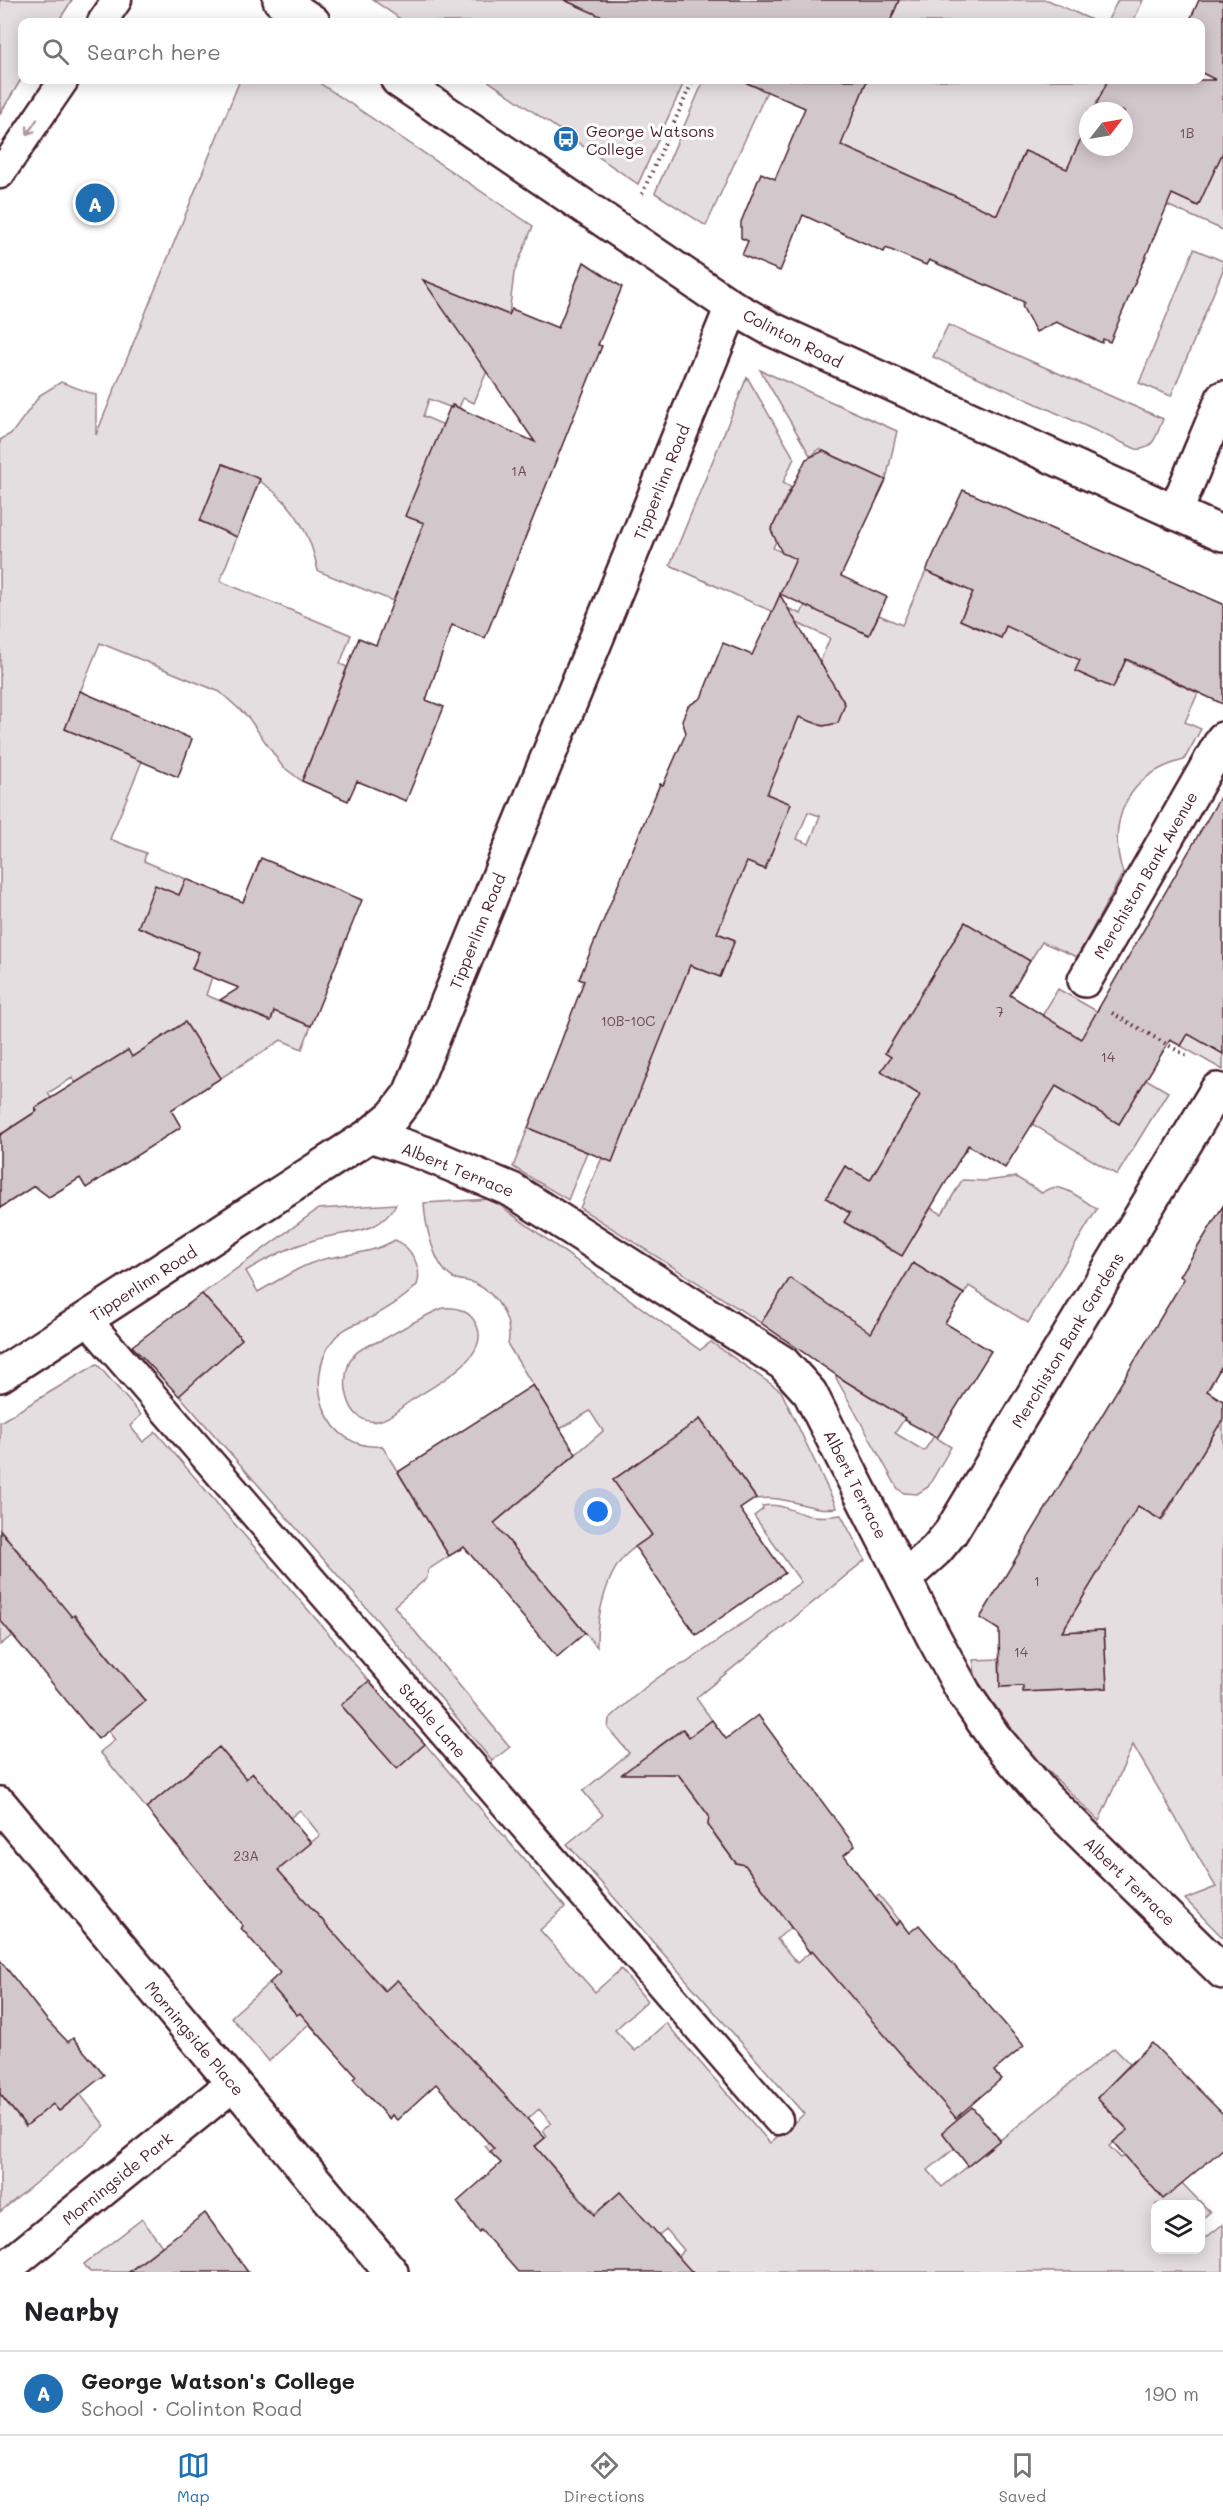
<!DOCTYPE html>
<html lang="en">
<head>
<meta charset="utf-8">
<style>
	body { margin:0; font-family:Mali,sans-serif; background:#f2f2f2; color:#202124 }
	.controls { position:absolute; right:18px; bottom:18px; display:grid; overflow:hidden; border-radius:12px; box-shadow:0 3px 15px #0003 }
	.controls button { width:54px; height:54px; display:grid; place-items:center; padding:0; border:0; border-bottom:2px solid #e0e0e0; background:#fff; color:#202124; font:30px sans-serif }
	.compass { position:absolute; left:1079px; top:102px; width:54px; height:54px; border-radius:50%; background:#fff; box-shadow:0 3px 15px #0003; rotate:59deg }
	.you { position:absolute; left:598px; top:1512px; width:21px; height:21px; margin:-15px; border:4px solid #fff; border-radius:50%; background:#1a73e8; box-shadow:0 0 0 9px #1a73e833 }
	.badge { display:grid; place-items:center; width:39px; height:39px; border-radius:50%; background:#1f6fb2; color:#fff; font-size:20px; font-weight:700 }
	.pin { position:absolute; translate:-50% -50%; border:3px solid #fff; box-shadow:0 2px 6px #0006 }
	.list { margin:0; padding:0; list-style:none }
	h2 { display:flex; justify-content:space-between; align-items:center; height:78px; margin:0; padding:0 24px; font-size:26px }
	h2 small { font-size:20px; font-weight:400; color:#757577 }
	.list li { display:grid; grid-template-columns:39px 1fr auto; gap:18px; align-items:center; box-sizing:border-box; height:84px; padding:0 24px; border-top:2px solid #e0e0e0 }
	.list b { display:block; font-size:22px; white-space:nowrap }
	.list p { margin:0; font-size:20px; white-space:nowrap; color:#757577 }
	.list em { font-size:20px; font-style:normal; color:#757577 }
	.icon { flex:none; width:33px; height:33px; fill:none; stroke:currentColor; stroke-width:2; stroke-linecap:round; stroke-linejoin:round }
	.map { position:relative; flex:none; width:1223px; height:2272px; overflow:hidden }
	.search { position:absolute; background:#fff; box-shadow:0 3px 15px #0003; left:18px; right:18px; top:18px; height:66px; display:flex; align-items:center; gap:15px; box-sizing:border-box; padding:0 21px; border-radius:12px; color:#757577; font-size:22px }
	.sheet { height:162px; background:#fff }
	nav { display:flex; justify-content:space-around; align-items:center; box-sizing:border-box; height:84px; border-top:2px solid #e0e0e0; background:#fff; font-size:16px; color:#757577 }
	nav a { display:grid; justify-items:center; gap:3px }
	nav .on { color:#1f6fb2 }
	.map>svg:first-child { display:block }
</style>
</head>
<body>
<div class="map">
<svg width="1223" height="2272" viewBox="0 0 1223 2272">
	<rect width="100%" height="100%" fill="#fff"/>
	<filter id="ink" filterUnits="userSpaceOnUse"><feTurbulence type="fractalNoise" baseFrequency=".0167" numOctaves="2"/><feDisplacementMap in="SourceGraphic" scale="12" xChannelSelector="R" yChannelSelector="G"/><feConvolveMatrix kernelMatrix="1 2 1 2 8 2 1 2 1" color-interpolation-filters="sRGB"/></filter>
	<g filter="url(#ink)">
		<g fill="#e5dee0" stroke="#987e86" stroke-width="1.5" fill-rule="evenodd">
			<path d="M 0,0 L 72,0 L 58,22 L 22,22 L 22,78 L 0,114 Z"/>
			<path d="M 373,0 L 609,0 L 599,22 L 405,22 Z"/>
			<path d="M 899,0 L 1048,0 L 1096,22 L 890,22 Z"/>
			<path d="M 1118,0 L 1143,0 L 1133,22 L 1107,22 Z"/>
			<path d="M 240,80 L 315,80 L 533,226 L 514,273 L 509,315 L 470,299 L 458,303 L 497,346 L 474,403 L 463,398 L 459,408 L 453,405 L 452,408 L 429,399 L 423,416 L 444,425 L 492,479 L 431,454 L 406,515 L 424,523 L 393,601 L 318,571 C 307,515 276,482 223,464 L 200,521 L 237,537 L 220,581 L 351,635 L 340,664 L 347,667 L 302,781 L 282,766 L 248,717 L 220,692 L 100,643 L 65,729 L 142,761 L 110,839 L 146,853 L 144,861 L 186,879 L 179,895 L 139,927 L 199,952 L 192,968 L 212,977 L 206,995 L 270,1021 L 274,1011 L 311,1026 L 302,1049 L 281,1040 L 221,1078 L 185,1023 L 132,1057 L 128,1050 L 76,1083 L 72,1078 L 48,1093 L 51,1098 L 36,1109 L 37,1111 L 0,1135 L 0,440 L 12,433 L 40,395 L 61,382 L 96,395 L 96,435 Z"/>
			<path d="M 487,80 L 685,80 L 638,184 Z"/>
			<path d="M 704,80 L 740,80 L 767,91 L 706,226 L 655,193 Z"/>
			<path d="M 867,80 L 1131,80 L 1117,111 L 1088,111 L 1088,123 L 1078,145 L 1098,154 L 1096,159 L 1198,206 L 1223,152 L 1223,230 L 1088,170 L 1062,230 L 1053,163 L 1025,151 L 997,215 L 834,161 Z"/>
			<path d="M 1194,249 L 1223,261 L 1223,270 L 1171,396 L 1139,383 Z"/>
			<path d="M 948,325 L 1163,419 C 1157,433 1154,451 1136,449 L 933,357 Z"/>
			<path d="M 760,370 L 897,431 L 886,480 L 819,449 L 811,457 Z"/>
			<path d="M 747,377 L 794,458 L 783,483 L 791,487 L 783,503 L 792,506 L 786,514 L 777,517 L 771,530 L 777,539 L 773,548 L 796,559 L 776,603 L 801,614 L 805,605 L 869,635 L 879,615 L 902,625 L 926,571 L 973,592 L 960,620 L 1001,638 L 1013,610 L 1088,643 L 1076,671 L 1113,688 L 1126,660 L 1198,693 L 1185,722 L 1201,729 L 1184,760 C 1128,774 1106,820 1123,873 L 1077,957 L 1042,942 L 1030,961 L 965,922 L 885,1053 L 891,1057 L 882,1072 L 928,1100 L 969,1146 L 964,1153 L 906,1119 L 870,1180 L 845,1166 L 826,1198 L 850,1213 L 845,1223 L 892,1251 L 902,1234 L 912,1239 L 931,1208 L 942,1214 L 962,1180 L 986,1181 L 1016,1177 L 1042,1193 C 1060,1178 1080,1199 1097,1209 L 1028,1323 L 969,1286 L 964,1294 L 935,1276 L 907,1321 L 842,1379 L 905,1418 L 895,1433 L 924,1451 L 934,1436 L 951,1447 L 928,1487 L 917,1494 L 904,1493 L 898,1489 L 836,1378 L 837,1373 L 827,1303 L 790,1279 L 761,1323 L 580,1208 L 687,964 L 720,977 L 735,940 L 715,932 L 707,914 L 723,920 L 730,902 L 732,855 L 764,869 L 773,849 L 740,835 L 799,717 L 823,726 L 837,723 L 845,704 L 837,690 L 761,659 L 817,669 L 830,638 L 670,565 ZM 808,812 L 820,816 L 809,844 L 797,839 Z"/>
			<path d="M 1058,989 L 1116,1022 L 1042,1078 L 1119,1124 L 1146,1079 L 1168,1092 L 1117,1175 L 992,1100 Z"/>
			<path d="M 1189,1031 L 1223,1054 L 1223,1070 L 1181,1046 Z"/>
			<path d="M 528,1128 L 587,1152 L 568,1200 L 513,1167 Z"/>
			<path d="M 491,1199 L 700,1350 L 711,1342 L 781,1391 L 837,1508 C 808,1512 786,1494 757,1499 L 700,1419 L 613,1480 L 652,1535 C 644,1541 636,1546 629,1552 C 606,1571 596,1619 597,1647 L 562,1606 L 470,1544 L 603,1431 L 590,1411 L 560,1429 L 508,1345 C 513,1320 498,1295 476,1284 C 469,1280 460,1281 453,1278 C 433,1266 425,1223 424,1203 Z"/>
			<path d="M 396,1204 C 379,1237 344,1230 314,1240 C 290,1247 267,1258 246,1271 L 258,1292 C 279,1280 301,1265 324,1259 C 351,1253 371,1254 395,1240 C 411,1246 423,1269 417,1285 C 406,1297 390,1307 376,1315 C 361,1323 344,1326 333,1340 C 302,1381 326,1452 382,1446 L 449,1556 L 428,1570 L 427,1578 L 394,1606 L 510,1747 L 492,1761 L 377,1620 L 179,1395 L 242,1339 L 202,1294 L 318,1209 Z"/>
			<path d="M 443,1308 C 456,1307 468,1310 475,1322 C 496,1356 432,1386 409,1402 C 400,1408 390,1419 378,1421 C 346,1427 337,1375 354,1355 C 363,1345 375,1344 386,1338 C 405,1327 423,1316 443,1308 Z"/>
			<path d="M 97,1364 L 141,1415 L 130,1426 L 143,1442 L 156,1432 L 369,1681 L 341,1705 L 397,1768 L 425,1744 L 565,1907 L 540,1930 L 595,1992 L 621,1969 L 647,2001 L 615,2030 L 635,2051 L 666,2023 L 770,2143 L 804,2114 L 567,1844 L 603,1815 L 583,1791 L 629,1753 L 608,1728 L 609,1719 C 630,1701 659,1671 686,1663 L 801,1582 L 754,1516 L 763,1509 L 762,1506 C 778,1503 788,1509 803,1514 C 816,1518 828,1517 841,1515 L 865,1560 L 696,1698 L 712,1720 L 689,1737 L 682,1729 L 658,1747 L 655,1759 L 665,1774 L 678,1774 L 709,1816 L 708,1825 L 722,1845 L 736,1863 L 745,1865 L 775,1906 L 826,1868 L 856,1872 L 777,1939 L 797,1963 L 879,1895 L 900,1921 L 882,1937 L 953,2107 L 961,2116 L 955,2148 L 928,2170 L 942,2187 L 1114,2048 L 1130,2064 L 1097,2098 L 1128,2130 L 1109,2146 L 1121,2158 L 1141,2141 L 1210,2212 L 1201,2220 L 1200,2204 L 1156,2204 L 1156,2250 L 1200,2250 L 1201,2238 L 1203,2240 L 1223,2224 L 1223,2272 L 680,2272 L 672,2262 L 684,2250 L 666,2229 L 615,2272 L 634,2208 L 620,2192 L 595,2214 L 535,2147 L 547,2136 L 543,2130 L 551,2123 L 539,2109 L 490,2152 L 485,2146 L 489,2143 L 466,2056 L 397,1980 L 327,2044 L 309,2024 L 269,2061 L 231,2017 L 269,1983 L 297,2015 L 358,1961 L 270,1877 L 320,1835 L 300,1810 L 290,1818 L 253,1774 L 246,1779 L 219,1747 L 146,1808 L 100,1752 L 115,1740 L 108,1731 L 145,1701 L 75,1615 L 27,1653 L 13,1635 L 0,1645 L 0,1624 L 47,1586 L 0,1529 L 0,1422 Z"/>
			<path d="M 1195,1412 L 1219,1427 L 1223,1420 L 1223,1938 L 1185,1899 L 1216,1887 L 1133,1745 L 1099,1821 L 1027,1750 L 976,1679 L 973,1660 L 999,1659 L 1000,1687 L 1023,1686 L 1024,1692 L 1107,1688 L 1104,1630 L 1021,1634 L 1138,1506 L 1162,1521 L 1175,1499 L 1151,1484 L 1189,1474 L 1201,1455 Z"/>
			<path d="M 0,2094 L 25,2126 L 53,2104 L 60,2111 L 80,2094 L 105,2126 L 0,2212 Z"/>
			<path d="M 142,2219 L 162,2246 L 132,2269 L 133,2272 L 90,2272 L 84,2264 Z"/>
		</g>
		<g fill="#d2c7cb" stroke="#4a1f2b" stroke-width="1.5">
			<path d="M 564,0 L 899,0 L 890,22 L 614,22 Z"/>
			<path d="M 1199,0 L 1223,0 L 1223,152 L 1198,206 L 1172,194 L 1110,342 L 1103,339 L 1102,343 L 1056,322 L 1036,332 L 1022,306 L 1024,302 L 929,260 L 926,265 L 886,248 L 884,252 L 803,215 L 780,271 L 742,255 L 748,241 L 741,238 L 741,222 L 761,173 L 775,179 L 805,108 L 740,80 L 867,80 L 841,145 L 997,215 L 1025,151 L 1067,169 L 1088,123 L 1088,147 L 1124,147 L 1124,111 L 1093,111 L 1108,80 L 1216,80 L 1200,72 L 1200,22 L 1189,22 Z"/>
			<path d="M 584,262 L 622,287 L 598,345 L 602,346 L 485,638 L 452,625 L 426,700 L 444,707 L 406,801 L 357,781 L 348,801 L 302,781 L 359,638 L 376,645 L 424,523 L 405,516 L 450,407 L 452,408 L 452,405 L 535,442 L 423,280 L 509,315 L 512,309 L 558,328 Z"/>
			<path d="M 823,451 L 886,480 L 841,576 L 887,597 L 869,635 L 780,594 L 796,559 L 782,553 L 771,530 L 806,459 Z"/>
			<path d="M 223,464 L 260,479 L 237,537 L 200,521 Z"/>
			<path d="M 963,490 L 1223,604 L 1223,704 L 1126,659 L 1113,688 L 1075,671 L 1080,660 L 1006,626 L 1001,638 L 960,620 L 973,592 L 926,571 Z"/>
			<path d="M 780,595 L 845,704 L 838,723 L 823,726 L 799,717 L 767,794 L 791,804 L 765,869 L 747,862 L 717,933 L 735,940 L 720,977 L 690,965 L 612,1162 L 528,1128 L 584,981 L 579,979 L 660,784 L 663,785 L 686,733 L 682,720 L 688,706 L 701,698 L 723,643 L 752,655 Z"/>
			<path d="M 80,691 L 192,739 L 178,777 L 65,729 Z"/>
			<path d="M 1223,792 L 1223,1054 L 1188,1034 L 1181,1046 L 1170,1040 L 1119,1124 L 1056,1086 L 1005,1168 L 968,1145 L 902,1256 L 844,1222 L 850,1213 L 826,1198 L 845,1166 L 870,1180 L 920,1095 L 881,1071 L 891,1057 L 885,1053 L 965,922 L 1030,961 L 1010,995 L 1081,1039 Z"/>
			<path d="M 261,858 L 362,900 L 311,1026 L 274,1011 L 271,1021 L 220,1000 L 239,988 L 192,969 L 199,952 L 138,927 L 155,885 L 179,895 L 186,879 L 243,902 Z"/>
			<path d="M 185,1022 L 221,1078 L 171,1110 L 181,1127 L 86,1188 L 80,1178 L 49,1197 L 34,1186 L 0,1208 L 0,1135 L 37,1111 L 35,1108 L 128,1050 L 132,1057 Z"/>
			<path d="M 1223,1206 L 1223,1364 L 1207,1391 L 1223,1401 L 1223,1419 L 1161,1520 L 1138,1506 L 1062,1632 L 1104,1630 L 1107,1688 L 1023,1692 L 1023,1686 L 1000,1687 L 999,1630 L 980,1618 L 1184,1279 L 1180,1276 Z"/>
			<path d="M 913,1263 L 964,1294 L 945,1323 L 991,1351 L 937,1438 L 904,1420 L 905,1418 L 842,1379 L 761,1323 L 790,1278 L 871,1333 Z"/>
			<path d="M 202,1294 L 242,1339 L 179,1396 L 132,1346 Z"/>
			<path d="M 533,1385 L 576,1454 L 494,1523 L 585,1633 L 557,1657 L 464,1547 L 449,1556 L 398,1472 Z"/>
			<path d="M 700,1419 L 756,1498 L 740,1509 L 785,1573 L 696,1635 L 635,1547 L 652,1535 L 613,1480 Z"/>
			<path d="M 0,1530 L 72,1617 L 74,1615 L 145,1701 L 98,1739 L 0,1620 Z"/>
			<path d="M 369,1681 L 425,1744 L 397,1769 L 341,1705 Z"/>
			<path d="M 758,1715 L 855,1846 L 844,1855 L 896,1925 L 900,1921 L 909,1933 L 919,1925 L 1024,2046 L 994,2071 L 1001,2079 L 956,2118 L 812,1951 L 810,1953 L 745,1865 L 736,1863 L 732,1858 L 708,1825 L 709,1816 L 678,1774 L 622,1774 L 683,1729 L 689,1737 L 712,1720 L 726,1739 Z"/>
			<path d="M 219,1747 L 246,1779 L 253,1773 L 311,1843 L 278,1870 L 385,1991 L 397,1980 L 545,2138 L 535,2146 L 594,2215 L 620,2192 L 692,2272 L 518,2272 L 481,2230 L 479,2232 L 457,2202 L 501,2163 L 490,2152 L 494,2149 L 436,2084 L 397,2120 L 392,2115 L 389,2119 L 353,2079 L 356,2076 L 300,2013 L 297,2015 L 269,1983 L 280,1973 L 241,1928 L 243,1926 L 146,1808 Z"/>
			<path d="M 0,1960 L 47,2020 L 68,2042 L 73,2038 L 104,2075 L 59,2111 L 53,2104 L 26,2126 L 0,2094 Z"/>
			<path d="M 1152,2043 L 1223,2114 L 1223,2149 L 1163,2199 L 1113,2142 L 1128,2130 L 1097,2098 Z"/>
			<path d="M 972,2107 L 1000,2140 L 968,2166 L 942,2132 Z"/>
			<path d="M 205,2213 L 248,2272 L 129,2272 Z"/>
		</g>
		<g fill="none" stroke-linecap="round" stroke-linejoin="round">
			<g stroke="#4a1f2b" stroke-width="33">
				<g id="service">
					<path d="M 102,22 L 117,0"/>
					<path d="M 0,174 L 64,80"/>
					<path d="M 87,1320 L 778,2120"/>
				</g>
			</g>
			<g stroke="#4a1f2b" stroke-width="38">
				<g id="minor">
					<path d="M 1175,513 L 1223,398"/>
					<path d="M 1085,980 L 1223,739"/>
					<path d="M 370,1135 L 424,1153 L 512,1190 L 783,1363 L 810,1393 L 933,1636 L 964,1693 L 994,1737 L 1045,1797 L 1223,1972"/>
					<path d="M 0,1375 L 370,1135 L 393,1116 L 410,1094 L 732,307"/>
					<path d="M 904,1579 L 936,1550 L 951,1532 L 1217,1090"/>
					<path d="M 0,1804 L 391,2272"/>
					<path d="M 1,2272 L 233,2084"/>
				</g>
			</g>
			<g stroke="#4a1f2b" stroke-width="38">
				<g id="tertiary">
					<path d="M 280,0 L 313,22"/>
					<path d="M 398,80 L 732,307 L 771,329 L 1223,534"/>
				</g>
			</g>
			<g stroke="#4a1f2b" stroke-width="4" stroke-dasharray="1.5 4.5" stroke-linecap="butt">
				<path d="M 642,194 L 693,80"/>
				<path d="M 1112,1013 L 1189,1057"/>
			</g>
			<use href="#service" stroke="#fff" stroke-width="28"/>
			<use href="#minor" stroke="#fff" stroke-width="33"/>
			<use href="#tertiary" stroke="#fff" stroke-width="33"/>
		</g>
		<defs><path id="oneway-shaft" d="M-6 0H5M1.5-3L5.5 0L1.5 3" fill="none" stroke-width="1.6" stroke-linecap="round" stroke-linejoin="round" transform="scale(1.5)"/></defs>
		<use stroke="#ae9aa0" href="#oneway-shaft" transform="translate(32 127) rotate(124)"/>
	</g>
	<defs>
		<g id="bus-disc" transform="scale(1.35)"><circle r="9.5" fill="#1f6fb2" stroke="#fff"/><path d="M-5-6H5V4H4V6H2V4H-2V6H-4V4H-5ZM-3.5-4V0h7V-4ZM-3.5 1.2v1.5H-2V1.2ZM2 1.2v1.5H3.5V1.2Z" fill="#fff"/></g>
	</defs>
	<g fill-rule="evenodd">
		<use href="#bus-disc" x="566" y="139"/>
	</g>
	<g text-anchor="middle" dominant-baseline="central" stroke-width="6" stroke-linejoin="round" paint-order="stroke">
		<g font-size="14" fill="#6c4953">
			<text x="1187" y="132">1B</text>
			<text x="519" y="470">1A</text>
			<text x="1000" y="1011">7</text>
			<text x="628" y="1020">10B-10C</text>
			<text x="1108" y="1056">14</text>
			<text x="1037" y="1580">1</text>
			<text x="1021" y="1651">14</text>
			<text x="246" y="1855">23A</text>
		</g>
		<g font-size="16" fill="#4a1f2b" stroke="#fff" text-anchor="start">
			<text x="586" y="130">George Watsons<tspan x="586" dy="18">College</tspan></text>
		</g>
		<g font-size="16" fill="#4a1f2b" stroke="#fff">
			<text transform="translate(793 338) rotate(27)">Colinton Road</text>
			<text transform="translate(661 482) rotate(-68)">Tipperlinn Road</text>
			<text transform="translate(1145 875) rotate(-60)">Merchiston Bank Avenue</text>
			<text transform="translate(477 931) rotate(-68)">Tipperlinn Road</text>
			<text transform="translate(458 1169) rotate(22)">Albert Terrace</text>
			<text transform="translate(143 1283) rotate(-33)">Tipperlinn Road</text>
			<text transform="translate(1067 1340) rotate(-59)">Merchiston Bank Gardens</text>
			<text transform="translate(856 1484) rotate(63)">Albert Terrace</text>
			<text transform="translate(433 1720) rotate(49)">Stable Lane</text>
			<text transform="translate(1130 1881) rotate(44)">Albert Terrace</text>
			<text transform="translate(195 2038) rotate(50)">Morningside Place</text>
			<text transform="translate(117 2178) rotate(-39)">Morningside Park</text>
		</g>
	</g>
</svg>
<div class="controls">
<button><svg class="icon" aria-label="layers" viewBox="0 0 24 24"><path d="M12 4l9 5-9 5-9-5zM3 14l9 5 9-5"/></svg></button>
</div>
<svg class="compass" viewBox="-18 -18 36 36"><path d="M0-13l5 13h-10z" fill="#e53935"/><path d="M0 13l5-13h-10z" fill="#757577"/></svg>
<div class="you"></div>
<div class="pin badge" style="left:95px;top:203px">A</div>
<div class="search"><svg class="icon" aria-label="search" viewBox="0 0 24 24"><circle cx="10" cy="10" r="6"/><path d="M15 15l6 6"/></svg>Search here</div>
</div>
<section class="sheet">
<h2>Nearby<small></small></h2>
<ul class="list">
<li><span class="badge">A</span><div><b>George Watson's College</b><p>School · Colinton Road</p></div><em>190 m</em></li>
</ul>
</section>
<nav>
<a class="on"><svg class="icon" aria-label="map" viewBox="0 0 24 24"><path d="M3 6l6-2 6 2 6-2v14l-6 2-6-2-6 2zM9 4v14M15 6v14"/></svg>Map</a>
<a><svg class="icon" aria-label="directions" viewBox="0 0 24 24"><path d="M12 3l9 9-9 9-9-9zM9 14v-3h6M13 9l2 2-2 2"/></svg>Directions</a>
<a><svg class="icon" aria-label="saved" viewBox="0 0 24 24"><path d="M7 4h10v16l-5-4-5 4z"/></svg>Saved</a>
</nav>
</body>
</html>
